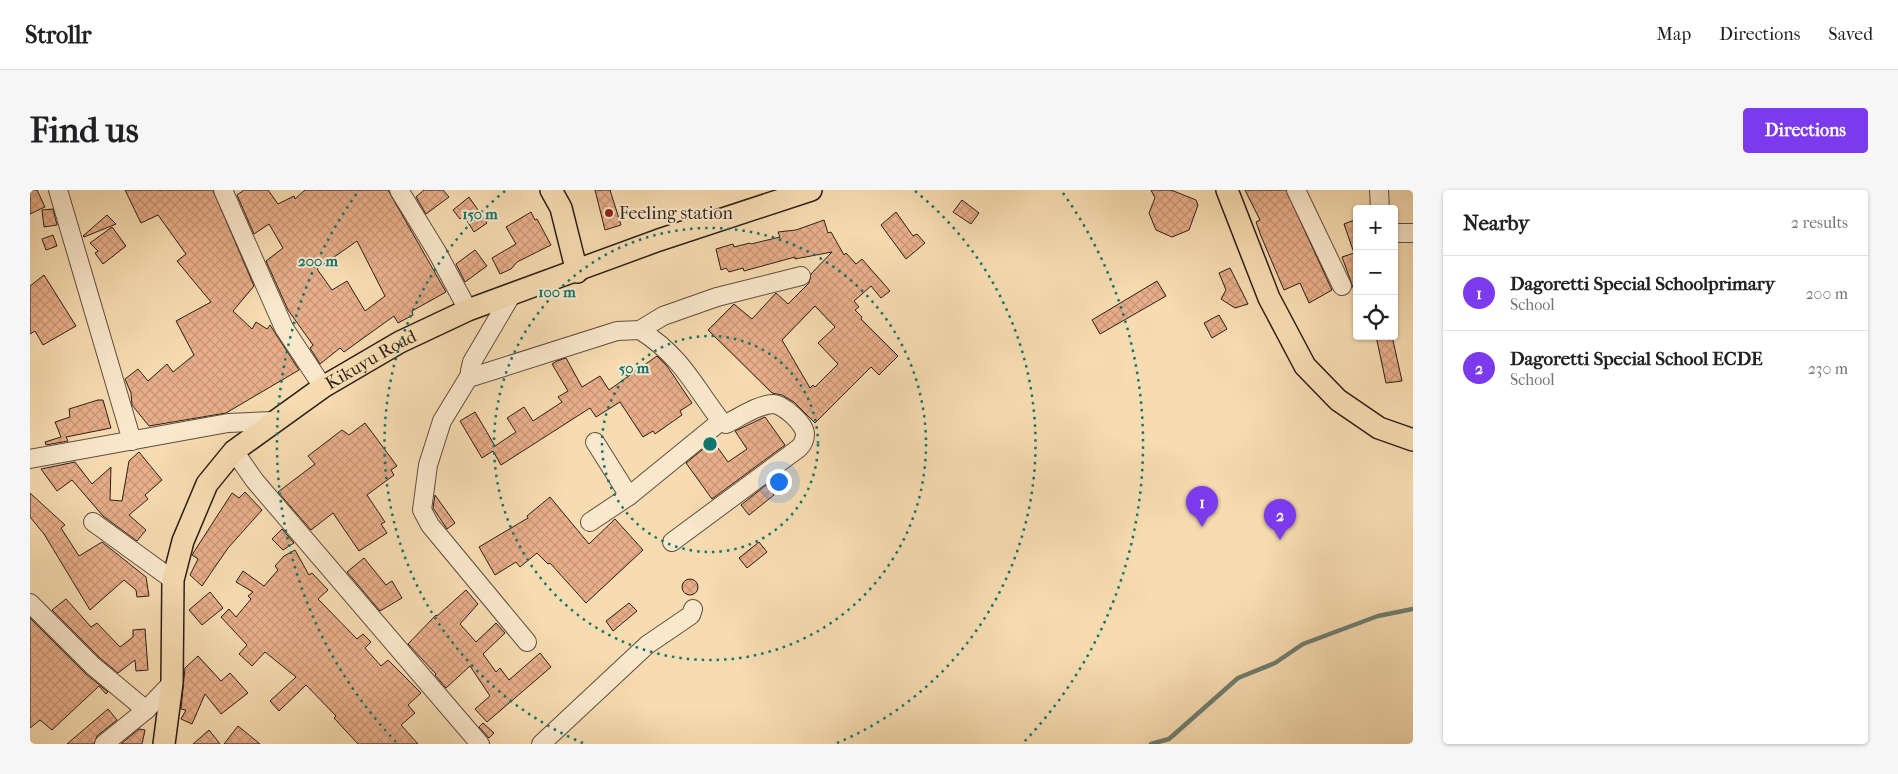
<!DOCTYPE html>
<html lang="en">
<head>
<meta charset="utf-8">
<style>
	body { margin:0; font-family:"IM FELL French Canon",serif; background:#f6f6f6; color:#202124 }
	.controls { position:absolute; right:15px; top:15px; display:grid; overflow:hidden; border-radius:5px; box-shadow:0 1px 4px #0004 }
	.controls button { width:45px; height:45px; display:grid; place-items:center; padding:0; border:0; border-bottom:1px solid #e0e0e0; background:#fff; color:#202124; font:25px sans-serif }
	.you { position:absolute; left:748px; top:291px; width:18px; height:18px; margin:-12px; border:4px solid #fff; border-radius:50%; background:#1a73e8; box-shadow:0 0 0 8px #1a73e833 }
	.badge { display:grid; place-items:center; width:32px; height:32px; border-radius:50%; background:#7c3aed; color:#fff; font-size:16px; font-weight:700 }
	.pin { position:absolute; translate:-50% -41px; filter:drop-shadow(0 1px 2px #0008) }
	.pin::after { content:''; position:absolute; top:26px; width:18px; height:15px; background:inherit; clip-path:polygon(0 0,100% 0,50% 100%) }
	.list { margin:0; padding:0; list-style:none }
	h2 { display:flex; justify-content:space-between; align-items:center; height:65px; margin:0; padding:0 20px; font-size:21px }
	h2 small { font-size:16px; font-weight:400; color:#757577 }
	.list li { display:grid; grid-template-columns:32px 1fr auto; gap:15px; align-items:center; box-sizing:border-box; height:75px; padding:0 20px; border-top:1px solid #e0e0e0 }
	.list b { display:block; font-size:19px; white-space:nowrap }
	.list p { margin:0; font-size:16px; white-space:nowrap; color:#757577 }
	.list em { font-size:16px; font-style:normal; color:#757577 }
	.icon { flex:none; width:28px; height:28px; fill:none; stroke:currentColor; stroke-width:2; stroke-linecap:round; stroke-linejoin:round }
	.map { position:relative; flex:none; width:1383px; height:554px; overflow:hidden; border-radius:5px }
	header { display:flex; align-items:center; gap:30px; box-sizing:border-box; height:70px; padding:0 25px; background:#fff; border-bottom:1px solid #e0e0e0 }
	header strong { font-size:24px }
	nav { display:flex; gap:28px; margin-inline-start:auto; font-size:18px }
	.intro { display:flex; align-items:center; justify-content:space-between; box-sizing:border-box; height:120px; padding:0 30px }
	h1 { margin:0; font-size:35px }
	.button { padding:12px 22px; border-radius:5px; background:#7c3aed; color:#fff; font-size:18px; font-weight:700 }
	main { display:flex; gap:30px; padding:0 30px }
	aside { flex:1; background:#fff; border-radius:5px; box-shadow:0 1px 4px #0004 }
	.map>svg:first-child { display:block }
</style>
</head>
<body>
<header>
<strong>Strollr</strong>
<nav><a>Map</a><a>Directions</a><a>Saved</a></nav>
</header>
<div class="intro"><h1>Find us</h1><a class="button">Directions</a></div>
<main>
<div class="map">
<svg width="1383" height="554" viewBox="0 0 1383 554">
	<defs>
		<pattern id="building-cross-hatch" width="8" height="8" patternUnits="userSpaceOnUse" patternTransform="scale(1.25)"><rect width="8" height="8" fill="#e8ae89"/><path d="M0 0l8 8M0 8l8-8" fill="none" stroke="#c79576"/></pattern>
	</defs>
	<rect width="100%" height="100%" fill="#f7dcb1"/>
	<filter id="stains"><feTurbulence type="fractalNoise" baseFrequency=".004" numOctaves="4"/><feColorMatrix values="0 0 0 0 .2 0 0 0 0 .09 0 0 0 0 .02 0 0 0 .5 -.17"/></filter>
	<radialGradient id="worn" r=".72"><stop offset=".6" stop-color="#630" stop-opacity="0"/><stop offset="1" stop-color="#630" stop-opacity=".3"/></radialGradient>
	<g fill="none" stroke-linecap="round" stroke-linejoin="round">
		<path stroke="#707d6f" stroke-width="4.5" d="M 1121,554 L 1139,549 L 1208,488 L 1245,473 L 1273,454 L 1348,426 L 1383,419"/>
	</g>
	<g fill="url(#building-cross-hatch)" stroke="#2c1f19" fill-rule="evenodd">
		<path d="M 0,0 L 7,0 L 15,17 L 0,24 Z"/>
		<path d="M 95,0 L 183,0 L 224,96 L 203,121 L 222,139 L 226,132 L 237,139 L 240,135 L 269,180 L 196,223 L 119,236 L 102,215 L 101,203 L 95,189 L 108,179 L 118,191 L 137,174 L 143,182 L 164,165 L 146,131 L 181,112 L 147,71 L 156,64 L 128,25 L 111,33 Z"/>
		<path d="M 214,0 L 238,0 L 248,14 L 264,6 L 265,9 L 275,0 L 358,0 L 416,102 L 382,121 L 383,125 L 368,133 L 364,126 L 314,162 L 310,158 L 290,174 L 280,158 L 283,155 L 258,120 L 236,71 L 253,58 L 239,34 L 224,44 L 207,5 ZM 327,51 L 355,106 L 335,121 L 317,91 L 302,100 L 287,79 Z"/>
		<path d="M 394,0 L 413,0 L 419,7 L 396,24 L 386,7 Z"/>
		<path d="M 565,0 L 580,0 L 591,35 L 575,40 Z"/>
		<path d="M 1121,0 L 1141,0 L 1166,10 L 1168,15 L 1159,40 L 1142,47 L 1126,40 L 1119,23 L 1125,8 Z"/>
		<path d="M 1215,0 L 1256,0 L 1302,100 L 1279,113 L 1270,93 L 1254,100 L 1231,46 L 1226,32 L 1230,30 Z"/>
		<path d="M 439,7 L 457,33 L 444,42 L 434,26 L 430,29 L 423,20 Z"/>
		<path d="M 932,10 L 949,23 L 941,34 L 923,22 Z"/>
		<path d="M 23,19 L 27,35 L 14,37 L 12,20 Z"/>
		<path d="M 501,22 L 505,30 L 507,29 L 521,55 L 487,72 L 481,79 L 470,84 L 462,68 L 486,54 L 476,37 Z"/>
		<path d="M 866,22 L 883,46 L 887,44 L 895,53 L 876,69 L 851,35 Z"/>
		<path d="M 77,25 L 86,34 L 54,47 L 53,46 Z"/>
		<path d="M 1327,29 L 1327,103 L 1325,103 L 1312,67 L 1324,63 L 1314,34 Z"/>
		<path d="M 794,30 L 798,43 L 801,42 L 814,65 L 816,63 L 826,74 L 832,69 L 860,101 L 851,108 L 841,96 L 824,111 L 829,117 L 825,120 L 832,127 L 831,129 L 868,166 L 849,185 L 841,177 L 785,233 L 764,212 L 752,205 L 742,203 L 678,140 L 704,114 L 722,129 L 746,103 L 758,114 L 779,93 L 781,84 L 802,62 L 765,69 L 765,67 L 714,81 L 713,78 L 699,82 L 696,78 L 691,80 L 686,59 L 703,54 L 704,57 L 720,53 L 721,54 L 750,47 L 748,42 L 766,40 ZM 785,116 L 805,137 L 788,153 L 808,174 L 785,197 L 783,195 L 780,198 L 752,150 Z"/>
		<path d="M 82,37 L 96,56 L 73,74 L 65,63 L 68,61 L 60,53 Z"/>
		<path d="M 23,45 L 27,56 L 16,60 L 12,49 Z"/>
		<path d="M 445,60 L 457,76 L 435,92 L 426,74 Z"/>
		<path d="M 1200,78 L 1218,114 L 1205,118 L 1191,109 L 1196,100 L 1189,83 Z"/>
		<path d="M 14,85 L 46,136 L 13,155 L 5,141 L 0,144 L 0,96 Z"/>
		<path d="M 1127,91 L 1136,106 L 1070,144 L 1062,130 Z"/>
		<path d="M 1189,125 L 1197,139 L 1182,148 L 1174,133 Z"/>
		<path d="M 1346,146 L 1362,146 L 1372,191 L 1356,193 Z"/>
		<path d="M 627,166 L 637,176 L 662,213 L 650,221 L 652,225 L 625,244 L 623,241 L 613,247 L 590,212 L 566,227 L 560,218 L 471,275 L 463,261 L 452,268 L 430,231 L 445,222 L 465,256 L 486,242 L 477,228 L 494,217 L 503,231 L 532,212 L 528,207 L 538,201 L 522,174 L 527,171 L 536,168 L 552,197 L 570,186 L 579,200 Z"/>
		<path d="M 68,210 L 73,210 L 81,238 L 36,247 L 38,251 L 16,255 L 15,252 L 31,247 L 25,232 L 40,227 L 39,219 Z"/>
		<path d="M 735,227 L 755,255 L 682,309 L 656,273 L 683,251 L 698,272 L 717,259 L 705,241 Z"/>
		<path d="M 335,233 L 367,276 L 361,280 L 364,285 L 337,305 L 355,332 L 351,334 L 357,343 L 329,361 L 303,323 L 281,340 L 248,302 L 285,274 L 278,266 L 312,240 L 319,245 Z"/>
		<path d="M 109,262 L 132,290 L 115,305 L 118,309 L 99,325 L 116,340 L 107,351 L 73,326 L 42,290 L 27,301 L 11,279 L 45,272 L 62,294 L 81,277 L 80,310 L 92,311 L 99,271 Z"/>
		<path d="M 736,295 L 744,305 L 719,325 L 711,315 Z"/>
		<path d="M 215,302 L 232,320 L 198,358 L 172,396 L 160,385 L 168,369 L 162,365 L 202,303 L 209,308 Z"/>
		<path d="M 0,303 L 35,335 L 31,338 L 49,366 L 72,352 L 116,387 L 119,406 L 107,407 L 106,400 L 94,390 L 60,420 L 14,344 L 0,327 Z"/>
		<path d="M 405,305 L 425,333 L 417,339 L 403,318 Z"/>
		<path d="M 520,307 L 559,354 L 585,329 L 613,360 L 556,413 L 520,373 L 518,374 L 507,363 L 490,377 L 486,372 L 465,385 L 449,357 L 498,328 L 497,326 Z"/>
		<path d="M 252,339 L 264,353 L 253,360 L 242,349 Z"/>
		<path d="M 729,352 L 737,362 L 717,378 L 709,368 Z"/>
		<path d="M 265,360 L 279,385 L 282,383 L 298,400 L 288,409 L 327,449 L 333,444 L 341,452 L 335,458 L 351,476 L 358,470 L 391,503 L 378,515 L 385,523 L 371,535 L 388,554 L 328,554 L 304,528 L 306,526 L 276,495 L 249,521 L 240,511 L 266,487 L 235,462 L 222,476 L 209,464 L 217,455 L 191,427 L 199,419 L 206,427 L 221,409 L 218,406 L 223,402 L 206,392 L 213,381 L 234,396 L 248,380 L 245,376 L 254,366 Z"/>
		<path d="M 334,368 L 356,395 L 362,391 L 372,408 L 350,421 L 317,382 Z"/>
		<circle cx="660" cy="397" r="8"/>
		<path d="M 436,400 L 448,414 L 430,434 L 446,452 L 466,433 L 475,443 L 453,464 L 466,482 L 470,478 L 479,490 L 510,463 L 521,477 L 457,532 L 445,519 L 460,506 L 440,476 L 416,498 L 405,485 L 406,484 L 378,454 L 406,425 L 407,426 Z"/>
		<path d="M 180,402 L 193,418 L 172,435 L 159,420 Z"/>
		<path d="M 36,409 L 61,437 L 67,433 L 90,457 L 103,447 L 103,440 L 115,439 L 118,480 L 106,481 L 105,470 L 88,483 L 70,468 L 22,420 Z"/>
		<path d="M 599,413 L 607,421 L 583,441 L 576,431 Z"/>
		<path d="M 0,428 L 56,484 L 78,502 L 76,504 L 69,496 L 22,540 L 10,530 L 0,538 Z"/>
		<path d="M 168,466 L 191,491 L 200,483 L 218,503 L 191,524 L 175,504 L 162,534 L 151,529 L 156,520 L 151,519 L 155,478 Z"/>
		<path d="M 78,519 L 87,530 L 67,546 L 64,554 L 37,554 Z"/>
		<path d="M 453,533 L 464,543 L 459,548 L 449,537 Z"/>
		<path d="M 208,536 L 230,554 L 194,554 Z"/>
		<path d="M 109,539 L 115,540 L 112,554 L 91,554 Z"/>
		<path d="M 179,540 L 190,554 L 163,554 Z"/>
	</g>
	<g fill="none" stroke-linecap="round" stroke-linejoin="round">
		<g stroke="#5f4e3f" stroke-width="20">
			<g id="minor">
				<path d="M 28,0 L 102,251"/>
				<path d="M 193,0 L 254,138 L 293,197"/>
				<path d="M 369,0 L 407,62 L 438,120"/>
				<path d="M 1266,0 L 1312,96"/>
				<path d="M 1349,0 L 1350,19"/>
				<path d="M 1364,43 L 1383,43"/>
				<path d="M 482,104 L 442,172 L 440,181 L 442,187 L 587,141 L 610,140 L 633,126 L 687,107 L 771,86"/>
				<path d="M 610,140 C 652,167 662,193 691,231 L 696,234 C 710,227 727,215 743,214 C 753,214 775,234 775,244 C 775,250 773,254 769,258 L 642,352"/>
				<path d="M 440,185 L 412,231 L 398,275 L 392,320 L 400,335 L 497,452"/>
				<path d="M 565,252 L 599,306"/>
				<path d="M 204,261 L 225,291 L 450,554"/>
				<path d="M 0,269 L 198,233 L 243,231"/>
				<path d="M 63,332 L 143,390"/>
				<path d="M 560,332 L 599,306 L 691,231"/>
				<path d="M 0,413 L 63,476 L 116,520"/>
				<path d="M 74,554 L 116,520 L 142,493"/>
				<path d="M 511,554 L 617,455 L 661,425 L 663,419"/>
			</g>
		</g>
		<g stroke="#2c1f19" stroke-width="24">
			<g id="major">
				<path d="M 521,0 L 531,18 L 547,82"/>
				<path d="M 1197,0 L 1239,108 L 1275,176 L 1308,210 L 1349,238 L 1383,250"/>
				<path id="s1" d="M 134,554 L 142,493 L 143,390 L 153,351 L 177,294 L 204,261 L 293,197 L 370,152 L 438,120 L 629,50 L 781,0"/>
			</g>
		</g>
		<use href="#minor" stroke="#fae8cc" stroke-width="18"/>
		<use href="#major" stroke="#f7dcb1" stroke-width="21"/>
	</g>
	<g fill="none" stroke="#0f766e" stroke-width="2.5" stroke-dasharray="2.5 5">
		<circle cx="680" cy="254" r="108"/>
		<circle cx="680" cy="254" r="216"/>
		<path d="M553 553A325 325 0 0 1 475 1M885 1A325 325 0 0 1 807 553"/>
		<path d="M366 552A433 433 0 0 1 327 3M1033 3A433 433 0 0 1 994 552"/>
	</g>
	<circle fill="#8f2418" stroke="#fae8cc" stroke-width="2" cx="579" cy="23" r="5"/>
	<g text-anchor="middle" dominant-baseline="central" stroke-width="4" stroke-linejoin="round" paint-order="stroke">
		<g font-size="18" fill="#2c1f19" stroke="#fae8cc" text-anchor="start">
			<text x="589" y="23">Feeling station</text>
		</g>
		<g font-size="18" fill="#2c1f19" stroke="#fae8cc">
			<text stroke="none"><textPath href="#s1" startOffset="474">Kikuyu Road</textPath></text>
		</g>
	</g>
	<circle cx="680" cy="254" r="8" fill="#0f766e" stroke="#fae8cc" stroke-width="2.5"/>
	<g font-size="15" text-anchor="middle" font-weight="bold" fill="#0f766e" stroke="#fae8cc" stroke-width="4" stroke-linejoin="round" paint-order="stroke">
		<text x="450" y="29">150 m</text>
		<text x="288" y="76">200 m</text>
		<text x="527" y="107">100 m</text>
		<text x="604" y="183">50 m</text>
	</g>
	<rect width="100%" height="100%" filter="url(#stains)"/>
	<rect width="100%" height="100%" fill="url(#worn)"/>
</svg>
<div class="controls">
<button>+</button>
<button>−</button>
<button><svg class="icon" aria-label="locate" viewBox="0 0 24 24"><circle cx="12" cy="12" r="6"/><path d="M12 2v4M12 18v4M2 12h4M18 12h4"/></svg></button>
</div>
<div class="you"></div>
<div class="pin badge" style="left:1172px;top:337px">1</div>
<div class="pin badge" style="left:1250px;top:350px">2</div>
</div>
<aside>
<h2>Nearby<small>2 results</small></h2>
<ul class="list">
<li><span class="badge">1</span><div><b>Dagoretti Special Schoolprimary</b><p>School</p></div><em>200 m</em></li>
<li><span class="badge">2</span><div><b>Dagoretti Special School ECDE</b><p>School</p></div><em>230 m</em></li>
</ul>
</aside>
</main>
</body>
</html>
